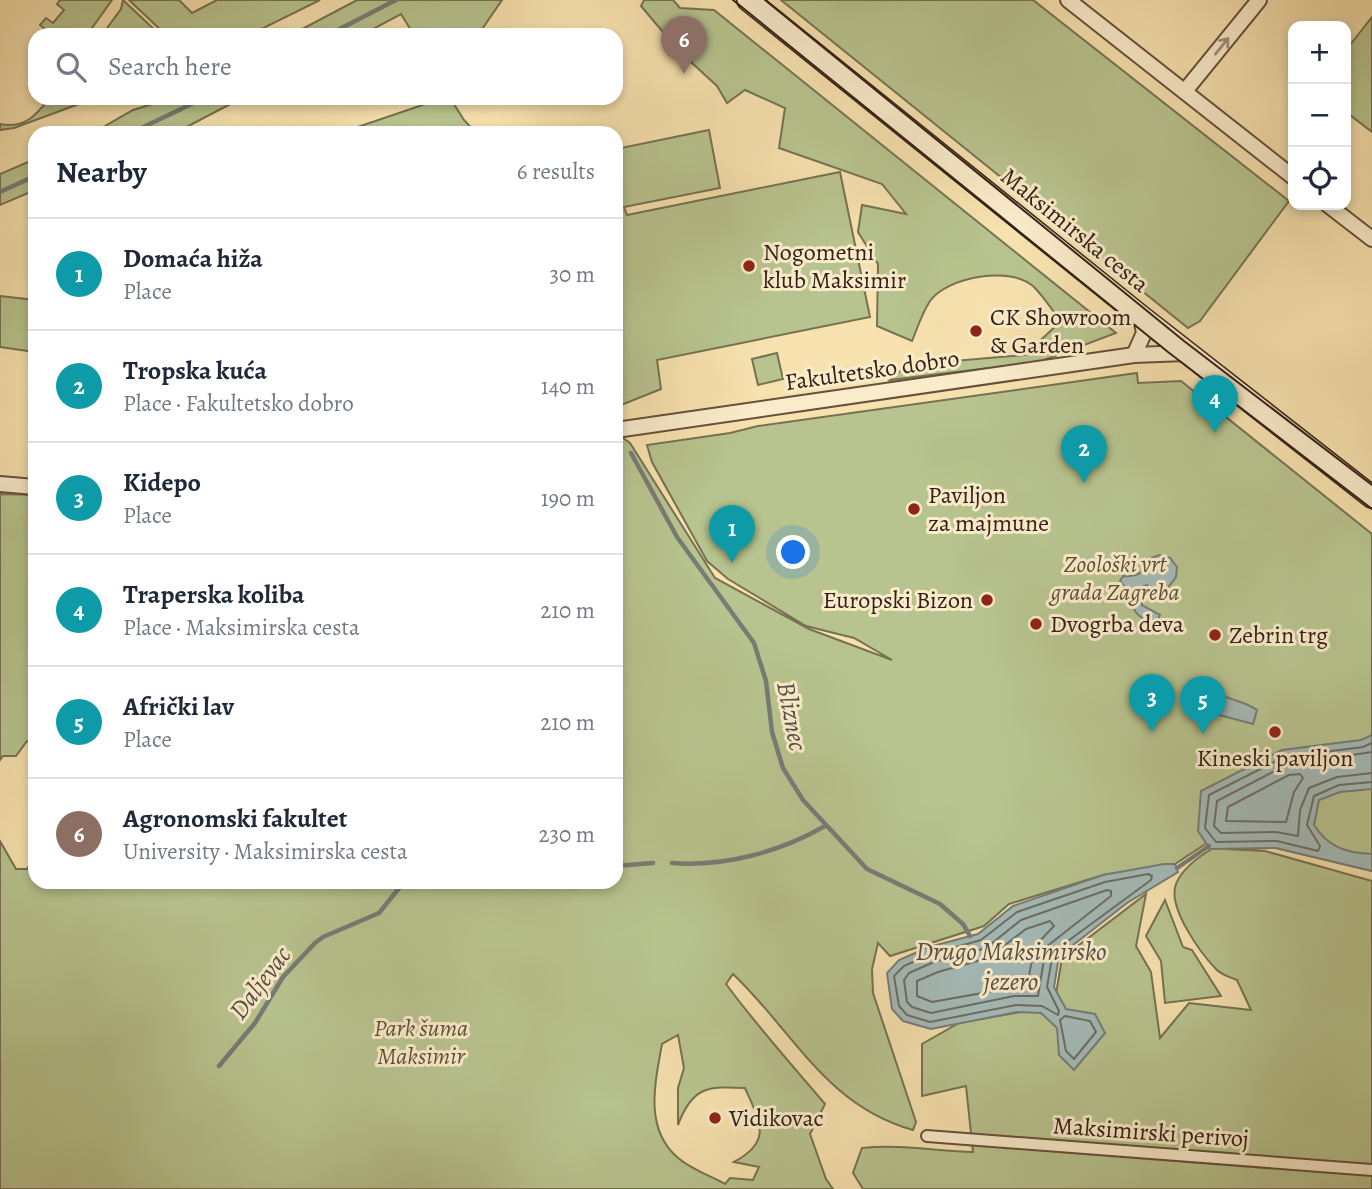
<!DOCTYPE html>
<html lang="en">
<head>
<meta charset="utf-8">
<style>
	body { margin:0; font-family:Alegreya,serif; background:#f2f2f3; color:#1f2937 }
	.controls { position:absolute; right:21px; top:21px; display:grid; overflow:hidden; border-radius:14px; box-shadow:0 4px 10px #0003 }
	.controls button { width:63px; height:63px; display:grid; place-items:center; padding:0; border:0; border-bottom:2px solid #e0e1e3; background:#fff; color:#1f2937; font:35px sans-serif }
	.you { position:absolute; left:794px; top:553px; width:24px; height:24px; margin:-18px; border:5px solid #fff; border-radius:50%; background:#1a73e8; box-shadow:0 0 0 10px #1a73e833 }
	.badge { display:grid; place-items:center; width:46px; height:46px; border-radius:50%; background:#b45309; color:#fff; font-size:23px; font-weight:700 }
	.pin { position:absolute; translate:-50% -58px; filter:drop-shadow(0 2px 4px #0008) }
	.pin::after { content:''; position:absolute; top:37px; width:24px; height:21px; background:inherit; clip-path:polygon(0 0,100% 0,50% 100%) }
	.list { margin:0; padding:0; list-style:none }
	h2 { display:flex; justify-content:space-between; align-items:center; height:91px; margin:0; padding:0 28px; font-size:30px }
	h2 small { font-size:23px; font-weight:400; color:#747a83 }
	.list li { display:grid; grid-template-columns:46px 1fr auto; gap:21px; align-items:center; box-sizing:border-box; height:112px; padding:0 28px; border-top:2px solid #e0e1e3 }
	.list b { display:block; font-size:26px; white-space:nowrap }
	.list p { margin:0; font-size:23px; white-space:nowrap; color:#747a83 }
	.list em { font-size:23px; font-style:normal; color:#747a83 }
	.icon { flex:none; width:38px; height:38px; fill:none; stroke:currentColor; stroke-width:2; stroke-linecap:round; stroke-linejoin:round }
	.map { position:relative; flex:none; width:1372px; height:1189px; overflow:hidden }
	.search { position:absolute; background:#fff; box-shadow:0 4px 10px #0003; left:28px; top:28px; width:595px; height:77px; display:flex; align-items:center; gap:18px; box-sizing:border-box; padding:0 24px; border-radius:21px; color:#747a83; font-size:26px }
	.panel { position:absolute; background:#fff; box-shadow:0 4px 10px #0003; left:28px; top:126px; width:595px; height:763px; border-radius:21px }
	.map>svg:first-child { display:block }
</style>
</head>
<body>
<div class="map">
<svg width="1372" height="1189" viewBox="0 0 1372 1189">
	<rect width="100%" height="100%" fill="#f7e2af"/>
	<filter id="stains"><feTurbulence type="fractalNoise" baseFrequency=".00286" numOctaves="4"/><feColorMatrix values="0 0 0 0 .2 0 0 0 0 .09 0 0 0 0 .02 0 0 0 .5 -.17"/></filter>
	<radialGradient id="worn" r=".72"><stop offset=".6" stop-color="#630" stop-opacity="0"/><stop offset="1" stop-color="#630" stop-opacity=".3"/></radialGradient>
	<g fill="#b8c48f" stroke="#767252" stroke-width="2" fill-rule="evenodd">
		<path d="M 60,0 L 112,0 L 87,35 L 52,35 L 40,25 L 46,18 L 53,23 L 64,10 L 57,4 Z"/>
		<path d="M 123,0 L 160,35 L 102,35 L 121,9 Z"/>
		<path d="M 129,0 L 179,0 L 192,13 L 217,0 L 320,0 L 249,35 L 166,35 Z"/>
		<path d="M 357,0 L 502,0 L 478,35 L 414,35 L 401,14 L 362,35 L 291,35 Z"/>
		<path d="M 644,0 L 673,0 L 680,8 L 714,10 L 1116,333 L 1039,362 L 890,380 L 907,365 L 1025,355 L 1061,321 C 1052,310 1044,297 1034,287 C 1011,265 947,277 930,301 C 922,313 917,329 912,341 L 877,326 L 878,264 L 858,232 L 862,205 L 906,214 L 882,184 L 779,148 L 785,108 L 745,90 L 727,103 L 717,86 L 679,51 L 641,6 Z"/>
		<path d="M 781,0 L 1033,0 L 1289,201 L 1200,321 L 1188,328 Z"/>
		<path d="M 1372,17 L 1372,132 L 1346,112 L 1346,50 Z"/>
		<path d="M 50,98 L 95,98 L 14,128 L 0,130 L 0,124 C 25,129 36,115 50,98 Z"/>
		<path d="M 172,98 L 242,98 L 175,133 L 93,133 L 133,110 Z"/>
		<path d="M 443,98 L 450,98 L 464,120 L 476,133 L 340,133 Z"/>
		<path d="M 709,130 L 720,188 L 624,207 L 627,215 L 840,172 L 870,317 L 657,360 L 661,389 L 616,407 L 616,149 Z"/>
		<path d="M 35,159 L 35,190 L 0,205 L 0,174 Z"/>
		<path d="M 0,296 L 35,300 L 35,352 L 0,347 Z"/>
		<path d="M 777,353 L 783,379 L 758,385 L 752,359 Z"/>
		<path d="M 1137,373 L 1138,383 L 1181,381 L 1372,534 L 1372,871 L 1276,848 L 1225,849 L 1265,851 L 1372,881 L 1372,1189 L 863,1189 L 853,1173 L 862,1148 C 899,1144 936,1151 973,1152 L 966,1086 L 922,1096 L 922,1044 L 959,1023 L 1054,1006 L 1062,958 L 1146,894 L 1136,946 L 1151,972 L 1160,1038 L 1189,1003 L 1251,1010 L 1237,980 C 1230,977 1222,975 1217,970 C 1201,954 1167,907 1176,884 C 1182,869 1197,858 1210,850 L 1207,843 L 1175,864 L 1103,875 L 1009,904 L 984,926 L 890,956 L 878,943 L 872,969 L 873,993 L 916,1122 L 913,1130 C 825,1105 794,1032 733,974 L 726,984 C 757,1026 791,1064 825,1104 L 810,1134 L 826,1179 L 833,1189 L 0,1189 L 0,841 L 16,869 L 27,869 L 35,856 L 35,882 L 616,882 L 616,433 L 630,443 L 715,578 L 809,629 L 892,660 L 854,638 L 806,626 L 728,579 L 707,561 L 652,462 L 647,445 L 730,433 L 758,426 ZM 678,1035 L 684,1068 L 678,1088 L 678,1125 C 692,1087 707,1086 745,1088 C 760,1122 773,1141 734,1162 L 759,1167 L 753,1180 L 730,1178 L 725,1184 C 711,1176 690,1169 677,1157 C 644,1128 655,1083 662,1044 Z"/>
		<path d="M 0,494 L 35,495 L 35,742 L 27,741 L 16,756 L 3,756 L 0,760 Z"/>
		<path d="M 1165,900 L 1183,947 L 1192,950 L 1221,996 L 1165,1003 L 1161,961 L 1146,936 Z"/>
	</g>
	<g fill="#a4bab7" stroke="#777c77" stroke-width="2">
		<path d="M 1159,555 L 1170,558 L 1177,567 L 1176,577 L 1163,594 L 1155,594 L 1147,585 L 1140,588 L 1142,605 L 1160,615 L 1156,623 C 1138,619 1131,611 1131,594 L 1120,581 L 1123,576 C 1137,577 1145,573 1149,559 Z"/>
		<path d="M 1219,693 C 1230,701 1243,700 1257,710 L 1253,724 L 1212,713 L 1203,707 L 1202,699 Z"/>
		<path d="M 1372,735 L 1372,789 L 1340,792 L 1319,800 L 1314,825 C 1328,847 1346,853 1372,854 L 1372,871 L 1276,848 L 1210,849 L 1198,831 L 1201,791 L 1282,750 L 1361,740 Z"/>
		<path d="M 1164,864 L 1175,864 L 1178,872 L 1127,903 L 1059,956 L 1054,987 L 1066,1009 L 1095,1014 L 1105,1033 L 1074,1070 L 1059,1055 L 1057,1028 L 1041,1013 L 1017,1012 L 931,1029 L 903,1021 L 892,1009 L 887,973 L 899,960 L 929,947 L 978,934 L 1013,906 L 1103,875 Z"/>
	</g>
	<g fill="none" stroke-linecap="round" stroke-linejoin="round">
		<g stroke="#6c6d66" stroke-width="2">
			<path d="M 1372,743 L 1363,747 L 1284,757 L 1209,795 L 1205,828 L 1216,842 L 1277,841 L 1318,851 L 1320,846 L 1307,825 L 1314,796 L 1339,785 L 1372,782"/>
			<path d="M 1372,752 L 1286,765 L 1217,801 L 1214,826 L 1221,833 L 1276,832 L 1298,836 L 1300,810 L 1309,788 L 1337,777 L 1372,773"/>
			<path d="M 1300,774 L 1303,778 L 1294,792 L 1286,822 L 1226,821 L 1228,807 L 1289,775 Z"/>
			<path d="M 1148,874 L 1152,876 L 1151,880 L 1053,952 L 1047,987 L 1059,1011 L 1058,1015 L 1042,1006 L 1016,1005 L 930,1022 L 907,1015 L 899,1006 L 894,976 L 904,966 L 931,954 L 981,940 L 1017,912 L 1105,882 Z"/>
			<path d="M 1107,890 L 1111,891 L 1111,896 L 1046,947 L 1038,996 L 1014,996 L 931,1013 L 912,1007 L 907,1002 L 904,980 L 909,973 L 934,962 L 986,948 L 1021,920 Z"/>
			<path d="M 1050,921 L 1054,926 L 1035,946 L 1027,985 L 932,1002 L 917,996 L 917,981 L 938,972 L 988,958 L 1026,929 Z"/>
			<path d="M 1065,1016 L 1090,1021 L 1096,1032 L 1074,1059 L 1066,1051 L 1060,1020 Z"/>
		</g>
		<g stroke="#777c77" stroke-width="4.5">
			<path d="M 328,35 L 396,0"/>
			<path d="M 131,133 L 204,98"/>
			<path d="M 0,192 L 35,176"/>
			<path d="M 631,453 L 677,537 L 754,643 L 766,681 L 772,732 L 783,768 L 803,800 L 867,869 L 940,904 L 963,924 L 970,936"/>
			<path d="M 672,863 C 724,867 780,852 825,826"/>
			<path d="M 616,866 L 653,863"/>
			<path d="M 1177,868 L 1209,846"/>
			<path d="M 219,1066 L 255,1023 L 283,977 L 315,943 L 323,937 L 379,913 L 404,882"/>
		</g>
		<g stroke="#65503c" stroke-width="14">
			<path id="pedestrian" d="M 927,1136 L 1372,1170"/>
		</g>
		<g stroke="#65503c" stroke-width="18">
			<g id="minor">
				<path d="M 1068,0 L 1293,177"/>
				<path d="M 1185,91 L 1259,0"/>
				<path d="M 1328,205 L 1372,239"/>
				<path d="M 1134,355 L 1144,333 L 1141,317"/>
				<path d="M 616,430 L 1134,355 L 1186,353"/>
				<path d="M 0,484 L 35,487"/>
			</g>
		</g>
		<g stroke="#342016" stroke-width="24">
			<path id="secondary" d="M 748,0 L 1138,314 L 1372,497"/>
		</g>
		<use href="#pedestrian" stroke="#faeccb" stroke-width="10"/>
		<use href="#minor" stroke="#faeccb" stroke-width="14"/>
		<use href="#secondary" stroke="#faeccb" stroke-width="21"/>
		<g stroke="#342016" stroke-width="2">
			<path d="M 733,0 L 1168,352 L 1372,509"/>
			<path d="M 765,0 L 1184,341 L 1372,485"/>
		</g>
	</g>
	<defs><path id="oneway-shaft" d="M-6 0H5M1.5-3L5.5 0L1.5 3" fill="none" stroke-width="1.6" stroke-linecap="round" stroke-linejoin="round" transform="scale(1.75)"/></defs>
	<use stroke="#a1907a" href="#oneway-shaft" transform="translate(1222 46) rotate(-51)"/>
	<g fill="#8f2418" stroke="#faeccb" stroke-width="2.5">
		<circle cx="749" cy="266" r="7"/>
		<circle cx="976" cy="331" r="7"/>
		<circle cx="914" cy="509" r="7"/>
		<circle cx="987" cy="600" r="7"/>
		<circle cx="1036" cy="624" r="7"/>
		<circle cx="1215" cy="635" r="7"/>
		<circle cx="1275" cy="732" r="7"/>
		<circle cx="715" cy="1118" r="7"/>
	</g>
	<g text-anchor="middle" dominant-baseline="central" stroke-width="6" stroke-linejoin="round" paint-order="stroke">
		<g font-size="24" fill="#342016" stroke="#faeccb">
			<text transform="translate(1075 230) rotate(39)">Maksimirska cesta</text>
			<text transform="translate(872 370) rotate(-8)">Fakultetsko dobro</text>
			<text transform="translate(1151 1132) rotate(4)">Maksimirski perivoj</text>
		</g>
		<g font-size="24" fill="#342016" stroke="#faeccb" text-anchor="start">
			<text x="763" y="252">Nogometni<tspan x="763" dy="28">klub Maksimir</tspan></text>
			<text x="990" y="317">CK Showroom<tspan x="990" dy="28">&amp; Garden</tspan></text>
			<text x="928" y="495">Paviljon<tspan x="928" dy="28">za majmune</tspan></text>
			<text x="973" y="600" text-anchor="end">Europski Bizon</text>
			<text x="1050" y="624">Dvogrba deva</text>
			<text x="1229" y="635">Zebrin trg</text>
			<text x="1275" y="758" text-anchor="middle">Kineski paviljon</text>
			<text x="729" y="1118">Vidikovac</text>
		</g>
		<g font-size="24" font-style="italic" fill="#5c513a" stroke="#faeccb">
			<text x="1115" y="564">Zoološki vrt<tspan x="1115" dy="28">grada Zagreba</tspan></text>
			<text x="421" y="1028">Park šuma<tspan x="421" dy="28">Maksimir</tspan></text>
		</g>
		<g font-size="26" font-style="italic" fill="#564e46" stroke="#faeccb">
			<text transform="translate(792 716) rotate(79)">Bliznec</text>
			<text x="1011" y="951">Drugo Maksimirsko<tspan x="1011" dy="30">jezero</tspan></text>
			<text transform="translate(260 983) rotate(-53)">Daljevac</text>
		</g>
	</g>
	<rect width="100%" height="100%" filter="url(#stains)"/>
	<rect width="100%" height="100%" fill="url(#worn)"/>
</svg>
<div class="controls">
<button>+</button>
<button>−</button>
<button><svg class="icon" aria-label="locate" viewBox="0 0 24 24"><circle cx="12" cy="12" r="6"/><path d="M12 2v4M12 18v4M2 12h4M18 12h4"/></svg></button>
</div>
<div class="you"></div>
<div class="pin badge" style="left:732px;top:563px;background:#0f9aa8">1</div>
<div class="pin badge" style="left:1084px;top:483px;background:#0f9aa8">2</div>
<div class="pin badge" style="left:1152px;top:732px;background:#0f9aa8">3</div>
<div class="pin badge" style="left:1215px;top:433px;background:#0f9aa8">4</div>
<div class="pin badge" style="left:1203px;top:734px;background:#0f9aa8">5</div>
<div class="pin badge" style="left:684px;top:74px;background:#8d6e63">6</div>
<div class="search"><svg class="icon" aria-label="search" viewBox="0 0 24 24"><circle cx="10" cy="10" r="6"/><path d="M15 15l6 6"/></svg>Search here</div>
<section class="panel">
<h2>Nearby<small>6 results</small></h2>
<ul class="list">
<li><span class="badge" style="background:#0f9aa8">1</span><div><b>Domaća hiža</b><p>Place</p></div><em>30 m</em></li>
<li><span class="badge" style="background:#0f9aa8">2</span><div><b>Tropska kuća</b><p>Place · Fakultetsko dobro</p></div><em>140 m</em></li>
<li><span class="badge" style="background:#0f9aa8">3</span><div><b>Kidepo</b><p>Place</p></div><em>190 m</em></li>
<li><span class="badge" style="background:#0f9aa8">4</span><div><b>Traperska koliba</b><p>Place · Maksimirska cesta</p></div><em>210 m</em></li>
<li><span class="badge" style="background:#0f9aa8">5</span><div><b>Afrički lav</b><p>Place</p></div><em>210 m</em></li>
<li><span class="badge" style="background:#8d6e63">6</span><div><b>Agronomski fakultet</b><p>University · Maksimirska cesta</p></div><em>230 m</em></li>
</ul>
</section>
</div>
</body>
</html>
